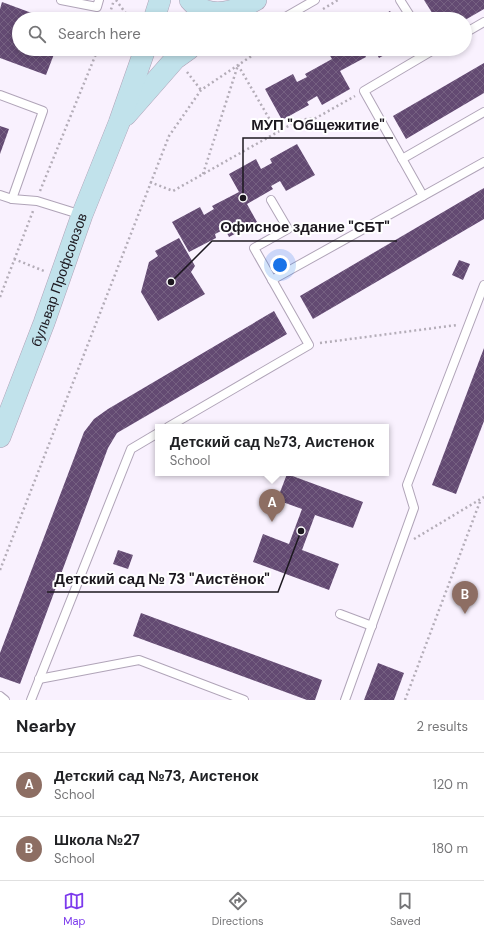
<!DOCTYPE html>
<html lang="en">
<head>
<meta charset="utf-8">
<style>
	body { margin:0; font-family:"DM Sans",sans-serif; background:#f2f2f2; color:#202124 }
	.you { position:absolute; left:280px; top:265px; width:14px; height:14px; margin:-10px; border:3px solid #fff; border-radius:50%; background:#1a73e8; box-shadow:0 0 0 6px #1a73e833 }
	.badge { display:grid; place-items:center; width:26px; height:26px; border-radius:50%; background:#7c3aed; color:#fff; font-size:13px; font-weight:700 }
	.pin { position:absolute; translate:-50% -33px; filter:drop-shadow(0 1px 2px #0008) }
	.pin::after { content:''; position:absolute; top:21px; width:14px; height:12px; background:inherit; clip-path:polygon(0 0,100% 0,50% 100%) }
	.popup { position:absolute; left:155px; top:424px; width:234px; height:52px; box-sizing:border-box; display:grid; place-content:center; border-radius:0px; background:#fff; filter:drop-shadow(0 1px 3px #0005); font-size:13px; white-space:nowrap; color:#757577 }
	.popup b { font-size:15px; color:#202124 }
	.popup::after { content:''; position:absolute; left:50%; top:100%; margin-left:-8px; border:8px solid transparent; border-top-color:#fff }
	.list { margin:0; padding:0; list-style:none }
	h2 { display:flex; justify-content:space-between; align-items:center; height:52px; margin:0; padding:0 16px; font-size:17px }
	h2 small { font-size:13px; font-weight:400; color:#757577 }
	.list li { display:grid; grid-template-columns:26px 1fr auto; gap:12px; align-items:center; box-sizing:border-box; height:64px; padding:0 16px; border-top:1px solid #e0e0e0 }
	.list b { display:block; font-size:15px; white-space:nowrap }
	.list p { margin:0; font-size:13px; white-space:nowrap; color:#757577 }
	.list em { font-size:13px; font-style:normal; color:#757577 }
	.icon { flex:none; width:22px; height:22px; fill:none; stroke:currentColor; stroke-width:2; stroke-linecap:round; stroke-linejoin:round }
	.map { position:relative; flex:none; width:484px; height:700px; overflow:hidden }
	.search { position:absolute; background:#fff; box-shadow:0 2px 6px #0003; left:12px; right:12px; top:12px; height:44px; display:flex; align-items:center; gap:10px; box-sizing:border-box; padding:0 14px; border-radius:22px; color:#757577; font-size:15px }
	.sheet { height:180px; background:#fff }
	nav { display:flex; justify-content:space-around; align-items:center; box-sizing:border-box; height:56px; border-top:1px solid #e0e0e0; background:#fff; font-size:11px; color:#757577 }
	nav a { display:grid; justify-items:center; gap:2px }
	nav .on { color:#7c3aed }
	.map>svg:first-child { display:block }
</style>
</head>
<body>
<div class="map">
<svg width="484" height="700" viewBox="0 0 484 700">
	<defs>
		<pattern id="building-cross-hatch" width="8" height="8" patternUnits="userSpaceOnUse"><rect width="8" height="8" fill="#634a72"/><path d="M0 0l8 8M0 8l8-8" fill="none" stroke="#756081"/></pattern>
	</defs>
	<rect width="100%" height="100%" fill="#f9f1fe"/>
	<g fill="url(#building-cross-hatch)">
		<path d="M 424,0 L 484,0 L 484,9 L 465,20 L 436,19 Z"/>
		<path d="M 2,2 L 48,19 L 19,19 L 19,49 L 56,49 L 46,75 L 0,58 L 0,9 Z"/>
		<path d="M 390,11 L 395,19 L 376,19 Z"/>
		<path d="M 326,49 L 372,49 L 364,53 L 366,57 L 340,71 L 350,89 L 322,105 L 317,96 L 307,102 L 309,105 L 282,120 L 265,89 L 293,74 L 297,82 L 307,77 L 305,74 L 332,59 Z"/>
		<path d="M 374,49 L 395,49 L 379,58 Z"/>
		<path d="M 484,63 L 484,93 L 406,139 L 393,116 Z"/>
		<path d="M 0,126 L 9,129 L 0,154 Z"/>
		<path d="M 297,144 L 315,175 L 286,191 L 280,181 L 271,186 L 273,189 L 247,204 L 257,222 L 229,237 L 225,229 L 215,234 L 216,238 L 189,252 L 172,222 L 200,207 L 204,215 L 214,209 L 212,206 L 239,192 L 229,174 L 256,159 L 261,169 L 272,163 L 270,159 Z"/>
		<path d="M 484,188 L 484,219 L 313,319 L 300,296 Z"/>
		<path d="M 179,238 L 195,266 L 191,272 L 205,294 L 158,321 L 141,292 L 149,262 L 158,256 L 155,251 Z"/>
		<path d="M 459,260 L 470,264 L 463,280 L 452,275 Z"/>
		<path d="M 274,311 L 287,334 L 117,433 L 108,448 L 20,684 L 0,677 L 0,653 L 84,432 L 94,419 L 108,409 Z"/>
		<path d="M 484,348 L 484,421 L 456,494 L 432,485 Z"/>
		<path d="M 287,474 L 363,502 L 353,528 L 315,515 L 302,550 L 339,564 L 329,590 L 253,562 L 263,534 L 289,544 L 302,509 L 277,500 Z"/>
		<path d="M 118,550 L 133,555 L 128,569 L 113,564 Z"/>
		<path d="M 141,613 L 322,680 L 315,700 L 307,700 L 133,636 Z"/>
		<path d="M 378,663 L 404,673 L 394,700 L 364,700 Z"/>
	</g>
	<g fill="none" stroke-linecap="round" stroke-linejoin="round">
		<g stroke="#b0a4b8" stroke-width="10">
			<g id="lane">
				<path d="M 61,0 L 97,7 L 99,0"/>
				<path d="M 400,0 L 412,19"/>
				<path d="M 282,19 L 315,0"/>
				<path d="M 465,33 L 484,22"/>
				<path d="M 0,95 L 43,111 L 12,199"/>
				<path d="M 402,159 L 484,112"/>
				<path d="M 0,195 L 12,199 L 37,201 L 82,215"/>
				<path d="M 423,196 L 364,91 L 435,49"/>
				<path d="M 272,280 L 484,162"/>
				<path d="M 168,427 L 309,345 L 254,248 L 288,229 L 271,200"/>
				<path d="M 340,614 L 372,626"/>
				<path d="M 39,679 L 139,660 L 244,700"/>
				<path d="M 0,696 L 5,700"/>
				<path d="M 31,700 L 131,449 L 158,433"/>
				<path d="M 345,700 L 414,508 L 407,485 L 484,285"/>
			</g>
		</g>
		<g stroke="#b0a4b8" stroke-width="22">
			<g id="secondary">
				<path d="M 190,0 C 208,21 235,12 256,0"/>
				<path d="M 154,19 L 160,0"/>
				<path d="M 126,115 L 175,59 L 189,49"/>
				<path id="s1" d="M 0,437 L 44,323 L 82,215 L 119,123 L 145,49"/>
			</g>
		</g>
		<g stroke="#b4adb8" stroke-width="2.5" stroke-dasharray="2 3" stroke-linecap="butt">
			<path d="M 116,0 L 130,19"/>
			<path d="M 323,9 L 338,0"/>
			<path d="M 108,19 L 114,0"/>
			<path d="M 238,65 L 277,132"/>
			<path d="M 187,72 L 201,90"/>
			<path d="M 203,174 L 238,65"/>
			<path d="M 150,182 L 173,191 L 299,120 L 316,118 L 355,96"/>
			<path d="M 40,191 L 98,49"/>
			<path d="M 14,259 L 44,271"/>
			<path d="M 0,297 L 33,211"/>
			<path d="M 320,343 L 457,325"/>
			<path d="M 414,539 L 484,497"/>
			<path d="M 0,570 L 169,136 L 201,90 L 262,49"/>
			<path d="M 405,700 L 481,499"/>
		</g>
		<use href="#lane" stroke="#fff" stroke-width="8"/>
		<use href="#secondary" stroke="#c1e2eb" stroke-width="21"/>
	</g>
	<g text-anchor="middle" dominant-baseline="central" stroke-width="4" stroke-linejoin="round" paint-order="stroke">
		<g font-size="14" fill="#1c181f" stroke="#fff">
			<text stroke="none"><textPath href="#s1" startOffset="168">бульвар Профсоюзов</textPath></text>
		</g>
	</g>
	<path fill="none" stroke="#1c181f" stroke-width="1.5" d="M243 198L243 138H393M171 282L212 241H397M301 531L278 592H47"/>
	<g fill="#1c181f" stroke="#fff" stroke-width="1.5">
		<circle cx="243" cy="198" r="4"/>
		<circle cx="171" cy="282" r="4"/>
		<circle cx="301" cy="531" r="4"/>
	</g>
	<g font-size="15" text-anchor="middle" font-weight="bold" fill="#1c181f" stroke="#fff" stroke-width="4" stroke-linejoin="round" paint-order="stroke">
		<text x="318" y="130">МУП "Общежитие"</text>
		<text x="305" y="232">Офисное здание "СБТ"</text>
		<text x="162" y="584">Детский сад № 73 "Аистёнок"</text>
	</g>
</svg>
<div class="you"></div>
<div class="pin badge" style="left:272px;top:522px;background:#8d6e63">A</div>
<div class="popup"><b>Детский сад №73, Аистенок</b>School</div>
<div class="pin badge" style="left:465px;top:614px;background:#8d6e63">B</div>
<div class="search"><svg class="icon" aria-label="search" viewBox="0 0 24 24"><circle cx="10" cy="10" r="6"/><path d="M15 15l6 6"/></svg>Search here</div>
</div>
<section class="sheet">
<h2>Nearby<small>2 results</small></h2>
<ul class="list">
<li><span class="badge" style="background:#8d6e63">A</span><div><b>Детский сад №73, Аистенок</b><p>School</p></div><em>120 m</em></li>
<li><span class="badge" style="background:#8d6e63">B</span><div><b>Школа №27</b><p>School</p></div><em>180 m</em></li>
</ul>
</section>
<nav>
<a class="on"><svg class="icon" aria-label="map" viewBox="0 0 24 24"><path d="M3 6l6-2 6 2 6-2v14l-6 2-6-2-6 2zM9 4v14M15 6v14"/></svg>Map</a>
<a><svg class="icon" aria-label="directions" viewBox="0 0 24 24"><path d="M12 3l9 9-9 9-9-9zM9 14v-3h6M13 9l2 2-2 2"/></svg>Directions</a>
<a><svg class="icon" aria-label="saved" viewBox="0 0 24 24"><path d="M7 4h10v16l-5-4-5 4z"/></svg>Saved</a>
</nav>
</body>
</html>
